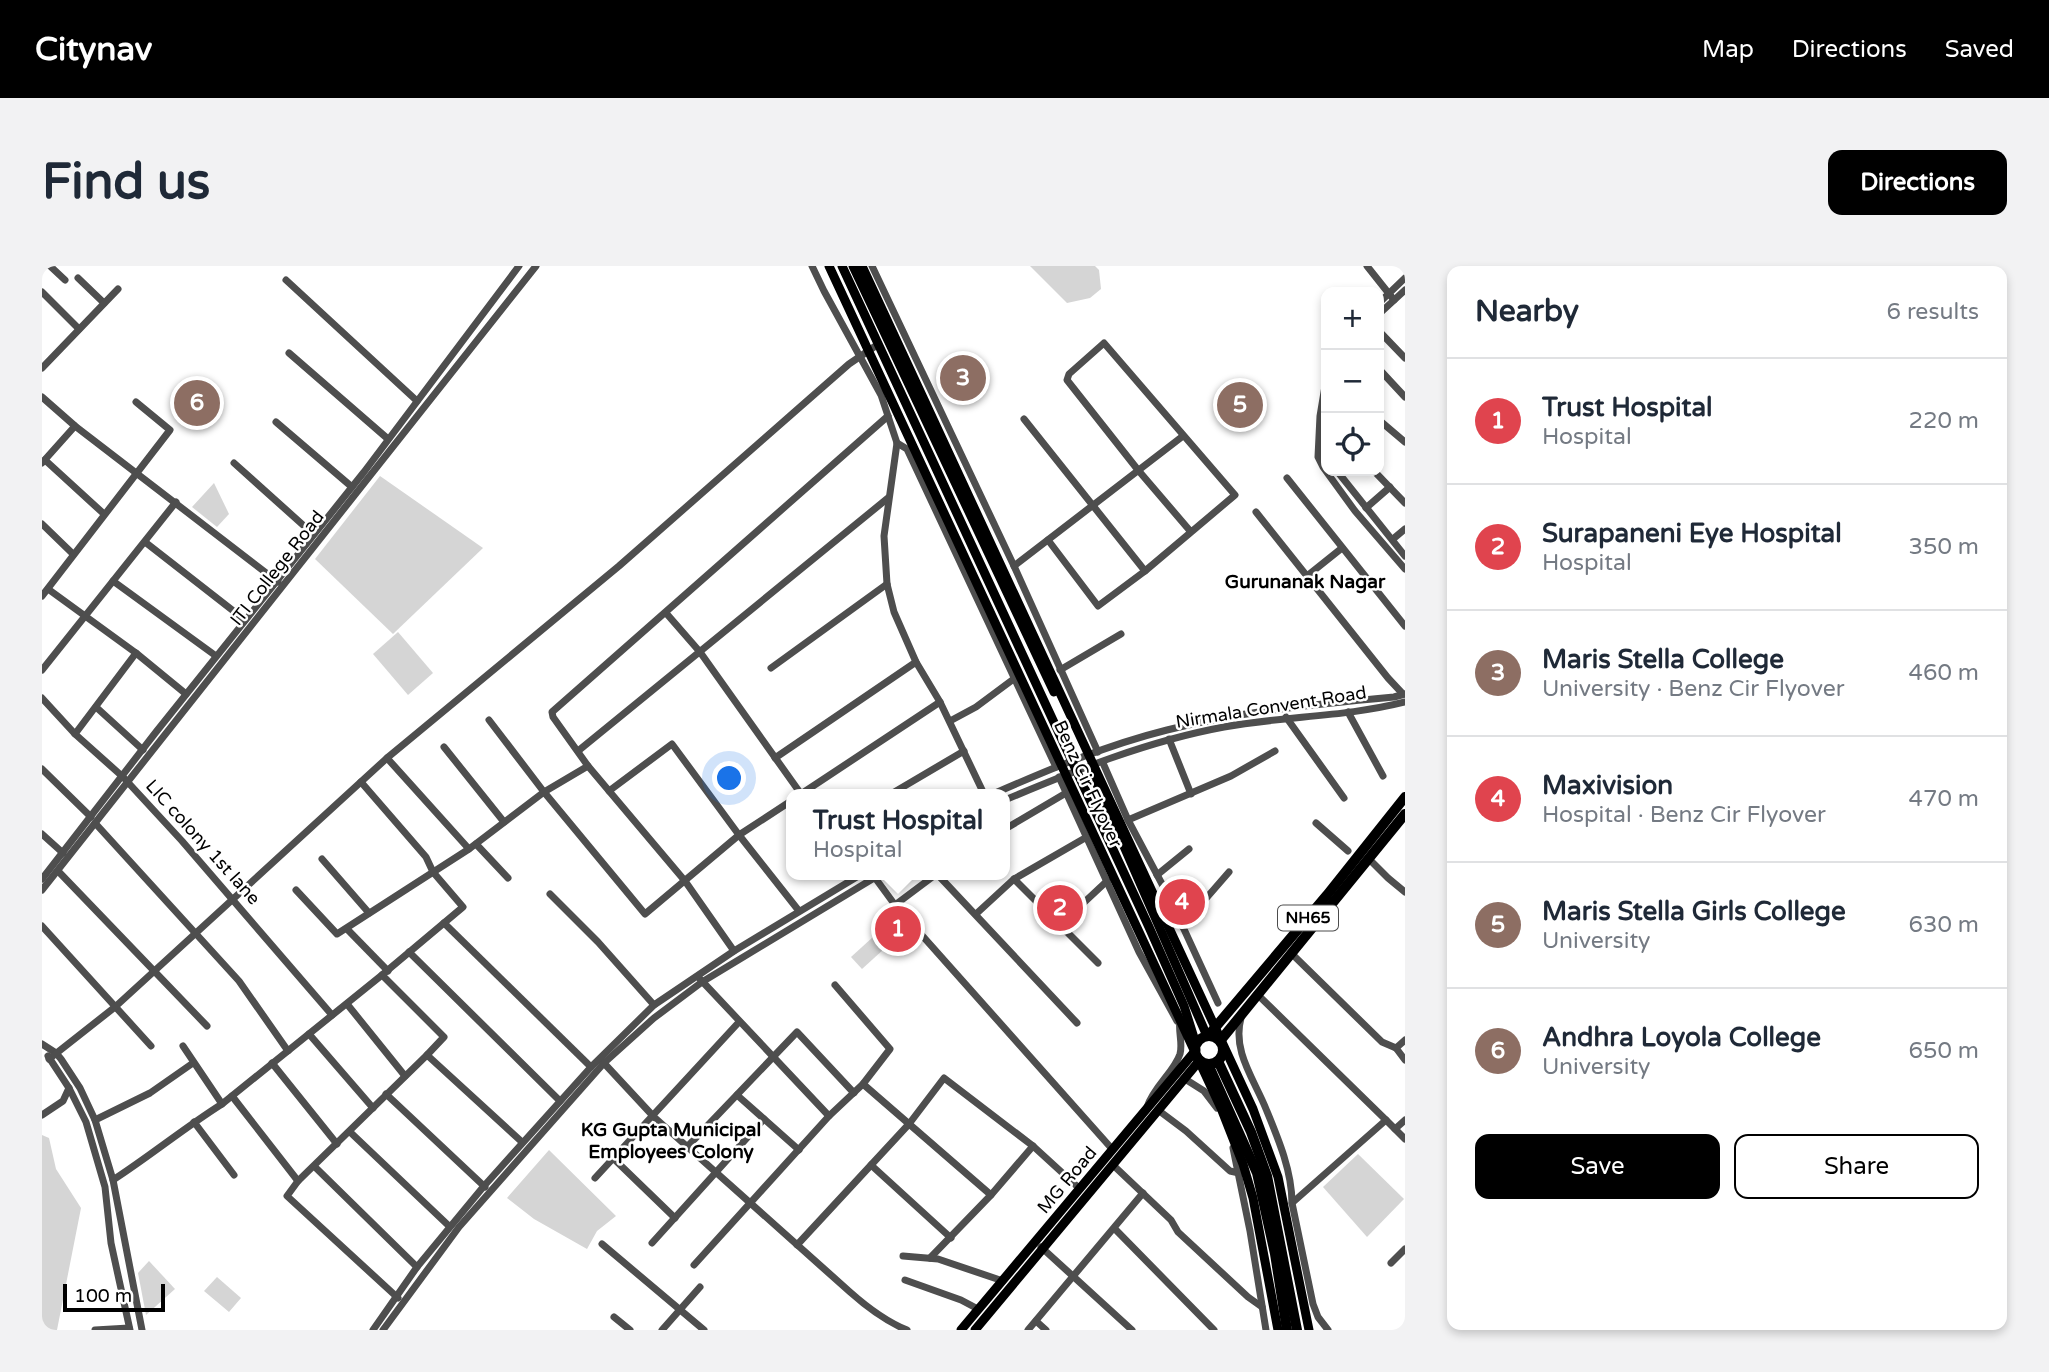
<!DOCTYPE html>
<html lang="en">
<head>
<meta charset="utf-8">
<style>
	body { margin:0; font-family:"Varela Round",sans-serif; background:#f2f2f3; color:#1f2937 }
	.controls { position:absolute; right:21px; top:21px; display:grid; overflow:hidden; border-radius:14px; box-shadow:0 4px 10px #0003 }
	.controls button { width:63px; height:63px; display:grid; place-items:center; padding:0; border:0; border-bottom:2px solid #e0e1e3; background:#fff; color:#1f2937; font:35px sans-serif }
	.scale { position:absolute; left:21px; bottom:18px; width:102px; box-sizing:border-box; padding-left:7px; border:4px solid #000; border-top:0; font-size:19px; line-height:24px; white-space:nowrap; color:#000; -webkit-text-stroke:5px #fff; paint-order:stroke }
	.you { position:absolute; left:688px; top:513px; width:24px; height:24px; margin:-18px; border:5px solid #fff; border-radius:50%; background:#1a73e8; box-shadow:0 0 0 10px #1a73e833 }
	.badge { display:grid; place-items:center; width:46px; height:46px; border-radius:50%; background:#000; color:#fff; font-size:23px; font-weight:700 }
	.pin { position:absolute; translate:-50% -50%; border:4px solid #fff; box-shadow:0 2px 7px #0006 }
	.popup { position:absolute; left:744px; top:523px; width:224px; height:91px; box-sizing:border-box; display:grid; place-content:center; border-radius:14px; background:#fff; filter:drop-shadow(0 2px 5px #0005); font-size:23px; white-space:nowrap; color:#747a83 }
	.popup b { font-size:26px; color:#1f2937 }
	.popup::after { content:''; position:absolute; left:50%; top:100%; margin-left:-14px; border:14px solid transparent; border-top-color:#fff }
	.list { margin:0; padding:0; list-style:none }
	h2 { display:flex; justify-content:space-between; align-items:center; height:91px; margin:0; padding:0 28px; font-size:30px }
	h2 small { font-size:23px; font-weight:400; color:#747a83 }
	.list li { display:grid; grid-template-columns:46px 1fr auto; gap:21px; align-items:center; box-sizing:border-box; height:126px; padding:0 28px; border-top:2px solid #e0e1e3 }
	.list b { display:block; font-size:26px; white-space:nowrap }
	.list p { margin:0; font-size:23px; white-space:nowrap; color:#747a83 }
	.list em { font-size:23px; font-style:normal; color:#747a83 }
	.actions { display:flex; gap:14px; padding:21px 28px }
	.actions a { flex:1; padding:16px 0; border:2px solid #000; border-radius:14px; text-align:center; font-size:24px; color:#000 }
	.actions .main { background:#000; color:#fff }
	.icon { flex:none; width:38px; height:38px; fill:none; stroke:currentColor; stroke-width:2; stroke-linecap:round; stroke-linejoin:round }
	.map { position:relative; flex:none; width:1363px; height:1064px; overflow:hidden; border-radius:14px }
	header { display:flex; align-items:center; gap:42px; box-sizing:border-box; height:98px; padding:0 35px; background:#000; color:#fff }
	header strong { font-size:33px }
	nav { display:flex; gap:38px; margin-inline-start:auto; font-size:24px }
	.intro { display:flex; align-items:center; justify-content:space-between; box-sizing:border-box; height:168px; padding:0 42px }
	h1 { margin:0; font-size:49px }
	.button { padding:18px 32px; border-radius:14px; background:#000; color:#fff; font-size:24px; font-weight:700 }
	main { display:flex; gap:42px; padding:0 42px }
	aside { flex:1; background:#fff; border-radius:14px; box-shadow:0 4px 10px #0003 }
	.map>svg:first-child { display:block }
</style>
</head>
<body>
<header>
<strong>Citynav</strong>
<nav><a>Map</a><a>Directions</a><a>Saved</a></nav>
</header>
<div class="intro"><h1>Find us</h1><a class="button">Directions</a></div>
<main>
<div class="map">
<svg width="1363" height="1064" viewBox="0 0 1363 1064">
	<rect width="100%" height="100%" fill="#fff"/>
	<g fill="#d5d5d5">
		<path d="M 988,0 L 1053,0 L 1057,4 L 1059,23 L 1048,32 L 1025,37 Z"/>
		<path d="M 338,210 L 441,282 L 351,368 L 273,293 Z"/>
		<path d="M 172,217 L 187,248 L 175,261 L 150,241 Z"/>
		<path d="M 356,366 L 391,407 L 366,429 L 331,388 Z"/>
		<path d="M 831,671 L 842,683 L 820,703 L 809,691 Z"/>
		<path d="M 0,869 L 7,872 L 14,903 L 39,942 L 15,1064 L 0,1064 Z"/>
		<path d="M 507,884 L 574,950 L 555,965 L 545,983 L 492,953 L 465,932 Z"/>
		<path d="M 1316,888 L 1362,933 L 1325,971 L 1281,921 Z"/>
		<path d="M 107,995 L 133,1023 L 104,1049 L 96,1007 Z"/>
		<path d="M 175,1011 L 199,1032 L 187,1046 L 162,1025 Z"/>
	</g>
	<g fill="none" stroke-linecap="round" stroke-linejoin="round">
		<g stroke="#4e4e4e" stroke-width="7">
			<path d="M 8,0 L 23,14"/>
			<path d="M 770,0 L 782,25 L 839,129 L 855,177 L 842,270 L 845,318 L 852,346 L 874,396 L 898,436 L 942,528"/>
			<path d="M 830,0 L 972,300 L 1056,486"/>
			<path d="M 1325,0 L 1352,34"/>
			<path d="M 36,12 L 62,37"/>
			<path d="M 244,14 L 375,135"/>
			<path d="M 0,26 L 37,63"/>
			<path d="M 1337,37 L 1363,12"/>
			<path d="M 1337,48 L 1363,24"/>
			<path d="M 1337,65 L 1363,92"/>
			<path d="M 247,87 L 346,173"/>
			<path d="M 0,102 L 76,23"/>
			<path d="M 1337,103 L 1363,131"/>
			<path d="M 1284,114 L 1278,150 L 1276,191 L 1281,201 L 1313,245 L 1363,303"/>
			<path d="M 0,131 L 33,160 L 236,316"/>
			<path d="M 982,153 L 1103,305"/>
			<path d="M 1337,154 L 1363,176"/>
			<path d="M 234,156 L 310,221"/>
			<path d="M 1284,170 L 1284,177"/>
			<path d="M 855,177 L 865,183 L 1014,501"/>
			<path d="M 3,194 L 62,248"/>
			<path d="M 0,197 L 33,160"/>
			<path d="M 192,197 L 271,268"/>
			<path d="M 1295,205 L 1363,290"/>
			<path d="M 1332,205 L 1363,237"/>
			<path d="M 1245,212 L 1363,360"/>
			<path d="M 1324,242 L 1348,221"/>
			<path d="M 1214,246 L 1346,412 L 1361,428"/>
			<path d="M 0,258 L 31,288"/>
			<path d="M 1351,273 L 1363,263"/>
			<path d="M 1006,274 L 1056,340 L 1103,305 L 1193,229 L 1062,77 L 1027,108 L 1025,114 L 1096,204 L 1149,266"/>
			<path d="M 103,276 L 203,354"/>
			<path d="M 972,300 L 1141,170"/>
			<path d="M 1265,310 L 1300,282"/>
			<path d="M 71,315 L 174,390"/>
			<path d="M 6,323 L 94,387 L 144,428"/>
			<path d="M 0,330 L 128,164 L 94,136"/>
			<path d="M 624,347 L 658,386 L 759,528"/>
			<path d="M 729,402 L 845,318"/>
			<path d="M 0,404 L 134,236"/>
			<path d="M 1018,404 L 1079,368"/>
			<path d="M 0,432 L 33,468 L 81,511 L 140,575 L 290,749"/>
			<path d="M 54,441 L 101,484"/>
			<path d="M 1306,446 L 1341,510"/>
			<path d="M 1244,451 L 1302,532"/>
			<path d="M 447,454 L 502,526 L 603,648 L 697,569 L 749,535"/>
			<path d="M 908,455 L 934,441 L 973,412"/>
			<path d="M 33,468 L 94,387"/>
			<path d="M 1127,473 L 1149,528"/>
			<path d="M 402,481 L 462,556"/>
			<path d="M 536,485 L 846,232"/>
			<path d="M 345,492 L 427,583"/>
			<path d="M 733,492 L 874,396"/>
			<path d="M 1061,497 L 1086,554 L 1129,635 L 1176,737"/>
			<path d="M 0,503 L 49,551"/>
			<path d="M 1017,511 L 1097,686 L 1135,755"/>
			<path d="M 567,525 L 630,478 L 697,569 L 757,645"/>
			<path d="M 759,528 L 898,436"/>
			<path d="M 849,528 L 922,485"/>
			<path d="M 951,528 C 1008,503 1065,479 1125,464 C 1200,445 1276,438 1352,431 L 1363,428"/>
			<path d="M 963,534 C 1034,504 1106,475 1182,461 C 1242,450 1304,451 1363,436"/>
			<path d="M 1086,554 L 1189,510 L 1233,485"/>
			<path d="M 53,557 L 197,715 L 246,785"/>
			<path d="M 1274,557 L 1306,585"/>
			<path d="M 963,563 L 1024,527"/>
			<path d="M 0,568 L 21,587"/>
			<path d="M 434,578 L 466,612"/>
			<path d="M 280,593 L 327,647"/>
			<path d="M 1327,593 L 1346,612 L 1363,626"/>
			<path d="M 16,605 L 165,760"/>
			<path d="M 831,609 L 853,639 L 1071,884"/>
			<path d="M 896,609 L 1035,757"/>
			<path d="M 1115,609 L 1147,583"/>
			<path d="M 0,613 L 114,466 L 322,206 L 477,0"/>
			<path d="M 972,613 L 1056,697"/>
			<path d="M 0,624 L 494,0"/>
			<path d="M 254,624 L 295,668 L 427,583 L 502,526 L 546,500"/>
			<path d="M 508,628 L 556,676 L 612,739"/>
			<path d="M 853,639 L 893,609"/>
			<path d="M 934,648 L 972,613 L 1043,572"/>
			<path d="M 402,657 L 549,801"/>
			<path d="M 1019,658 L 1065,615"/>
			<path d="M 0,660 L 109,780"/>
			<path d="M 1140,660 L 1187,606"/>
			<path d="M 305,663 L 346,705"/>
			<path d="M 692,685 L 643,615 L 546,500 L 511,451 L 510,446 L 846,150"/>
			<path d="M 367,686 L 518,835"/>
			<path d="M 1249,687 L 1340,776 L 1354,782 L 1363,774"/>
			<path d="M 340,709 L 402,771 L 385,789"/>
			<path d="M 658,713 L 787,850"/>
			<path d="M 1215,728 L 1344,854 L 1250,937 L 1271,1038 L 1276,1051 L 1286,1064"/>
			<path d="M 305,738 L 363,810"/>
			<path d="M 1199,752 C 1190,785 1212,813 1224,843 C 1236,872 1250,905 1250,937"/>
			<path d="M 267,768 L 331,842"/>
			<path d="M 0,778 L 14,787 L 19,793 L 38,822 L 53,854 L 71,914 L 100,1064"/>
			<path d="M 141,780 L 180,838"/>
			<path d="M 1354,782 L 1363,794"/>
			<path d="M 6,790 L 27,822 L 44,856 L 63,921 L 69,977 L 88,1064"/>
			<path d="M 7,793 L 73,741 L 345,492 L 577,300 L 807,98 L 835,79"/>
			<path d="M 560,795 L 612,851 L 808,1026 C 826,1042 843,1055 865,1064"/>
			<path d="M 230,797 L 295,878"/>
			<path d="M 1143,813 L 1162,825 L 1175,842"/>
			<path d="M 821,818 L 949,929"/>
			<path d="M 344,828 L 443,921"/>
			<path d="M 695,829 L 757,884"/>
			<path d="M 190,830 L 256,915"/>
			<path d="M 1105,841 C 1112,820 1132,806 1138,788 C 1141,777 1136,766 1138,754"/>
			<path d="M 1116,844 L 1144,865 L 1188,905 L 1197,907"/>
			<path d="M 0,849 L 21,835 L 27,822"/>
			<path d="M 53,854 L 108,827 L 151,797"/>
			<path d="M 1344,854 L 1363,873"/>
			<path d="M 152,856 L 192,909"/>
			<path d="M 1353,863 L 1363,854"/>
			<path d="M 308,866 L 407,960"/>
			<path d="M 646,880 L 755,766 L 812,827"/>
			<path d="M 1191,882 L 1208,965 L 1224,1064"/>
			<path d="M 572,893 L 633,952"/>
			<path d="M 829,899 L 909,972"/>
			<path d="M 1071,899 L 1129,954 L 1136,966 L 1206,1031 L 1220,1041"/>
			<path d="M 273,901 L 375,1001"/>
			<path d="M 553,912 L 697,756"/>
			<path d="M 71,914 C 108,890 142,862 180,838 L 340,709 L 421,641 L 391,606 L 384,591 L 319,516"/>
			<path d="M 1073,963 L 1172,1064"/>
			<path d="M 610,977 L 722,853"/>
			<path d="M 560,978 L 662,1064"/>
			<path d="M 755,979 L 867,858 L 902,812 L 991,880 L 1038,923"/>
			<path d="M 999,981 L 1090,1064"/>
			<path d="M 861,990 L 896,993 L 961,1015"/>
			<path d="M 888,992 L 949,929 L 991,880"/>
			<path d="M 1349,997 L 1363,983"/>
			<path d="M 652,999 L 787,850 L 821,818 L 848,783 L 793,719"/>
			<path d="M 863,1014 L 919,1034 L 936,1043"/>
			<path d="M 356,1032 L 245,930 L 256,915 L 385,789 L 480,876"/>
			<path d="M 572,1051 L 588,1064"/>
			<path d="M 994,1055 L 1004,1064"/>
			<path d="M 53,1064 L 87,1062"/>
			<path d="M 331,1064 L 375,1001 L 442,920 L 549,801 L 612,739 L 692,685 L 818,609"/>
			<path d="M 341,1064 L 417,961 L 562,797 L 612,752 L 660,716 L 837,609"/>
			<path d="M 620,1064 L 658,1021"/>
			<path d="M 986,1064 L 1101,927"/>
		</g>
		<g stroke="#000" stroke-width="9">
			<path d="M 787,0 L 1179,842 L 1201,898 L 1211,932 L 1236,1064"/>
			<path d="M 800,0 L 1107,661 L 1142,740 L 1154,778"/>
			<path d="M 811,0 L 1012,426"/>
			<path d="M 820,0 L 1211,843 L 1236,911 L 1267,1064"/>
			<path d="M 1049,505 L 1165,770"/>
			<path d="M 919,1064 L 1154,784"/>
			<path d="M 933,1064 L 1158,794"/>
		</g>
		<g stroke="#000" stroke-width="10">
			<path d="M 1166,770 L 1285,629 L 1363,531"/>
			<circle cx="1167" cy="784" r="14"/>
			<path d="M 1178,775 L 1363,548"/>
			<path d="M 1176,795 L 1209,866 L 1225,910 L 1255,1064"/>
			<path d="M 1166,798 L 1215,907 L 1233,988 L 1245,1064"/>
		</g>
	</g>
	<g text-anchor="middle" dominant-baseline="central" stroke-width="5" stroke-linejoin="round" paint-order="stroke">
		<rect fill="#fff" stroke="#4c4c4c" stroke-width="2" x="1236" y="639.5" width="60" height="25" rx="5"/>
		<g font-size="16" font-weight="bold" fill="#000">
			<text x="1266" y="652">NH65</text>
		</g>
		<g font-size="18" fill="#000" stroke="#fff">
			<text transform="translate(235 302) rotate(-52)">ITI College Road</text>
			<text transform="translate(1229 441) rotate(-9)">Nirmala Convent Road</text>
			<text transform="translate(1046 518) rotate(65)">Benz Cir Flyover</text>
			<text transform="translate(161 576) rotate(48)">LIC colony 1st lane</text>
			<text transform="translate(1025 914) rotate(-50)">MG Road</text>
		</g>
		<g font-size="19" font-weight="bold" fill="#000" stroke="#fff">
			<text x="1263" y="316">Gurunanak Nagar</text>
			<text x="629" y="864">KG Gupta Municipal<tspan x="629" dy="22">Employees Colony</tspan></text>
		</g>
	</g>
</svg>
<div class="controls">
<button>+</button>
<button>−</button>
<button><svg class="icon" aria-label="locate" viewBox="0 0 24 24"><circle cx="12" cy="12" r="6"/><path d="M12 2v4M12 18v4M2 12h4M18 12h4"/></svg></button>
</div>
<div class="scale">100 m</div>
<div class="you"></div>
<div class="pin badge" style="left:856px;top:663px;background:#e0444e">1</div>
<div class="popup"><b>Trust Hospital</b>Hospital</div>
<div class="pin badge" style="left:1018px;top:642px;background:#e0444e">2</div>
<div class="pin badge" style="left:921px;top:112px;background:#8d6e63">3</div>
<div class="pin badge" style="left:1140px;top:636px;background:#e0444e">4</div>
<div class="pin badge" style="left:1198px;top:139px;background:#8d6e63">5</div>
<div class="pin badge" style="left:155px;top:137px;background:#8d6e63">6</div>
</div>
<aside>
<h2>Nearby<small>6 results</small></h2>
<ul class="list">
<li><span class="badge" style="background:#e0444e">1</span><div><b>Trust Hospital</b><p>Hospital</p></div><em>220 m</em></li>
<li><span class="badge" style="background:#e0444e">2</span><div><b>Surapaneni Eye Hospital</b><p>Hospital</p></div><em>350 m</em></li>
<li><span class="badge" style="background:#8d6e63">3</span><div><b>Maris Stella College</b><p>University · Benz Cir Flyover</p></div><em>460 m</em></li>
<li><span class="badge" style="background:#e0444e">4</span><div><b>Maxivision</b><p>Hospital · Benz Cir Flyover</p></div><em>470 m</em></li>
<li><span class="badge" style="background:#8d6e63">5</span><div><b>Maris Stella Girls College</b><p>University</p></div><em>630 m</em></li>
<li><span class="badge" style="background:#8d6e63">6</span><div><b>Andhra Loyola College</b><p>University</p></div><em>650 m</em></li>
</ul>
<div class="actions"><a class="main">Save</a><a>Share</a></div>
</aside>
</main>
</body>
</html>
